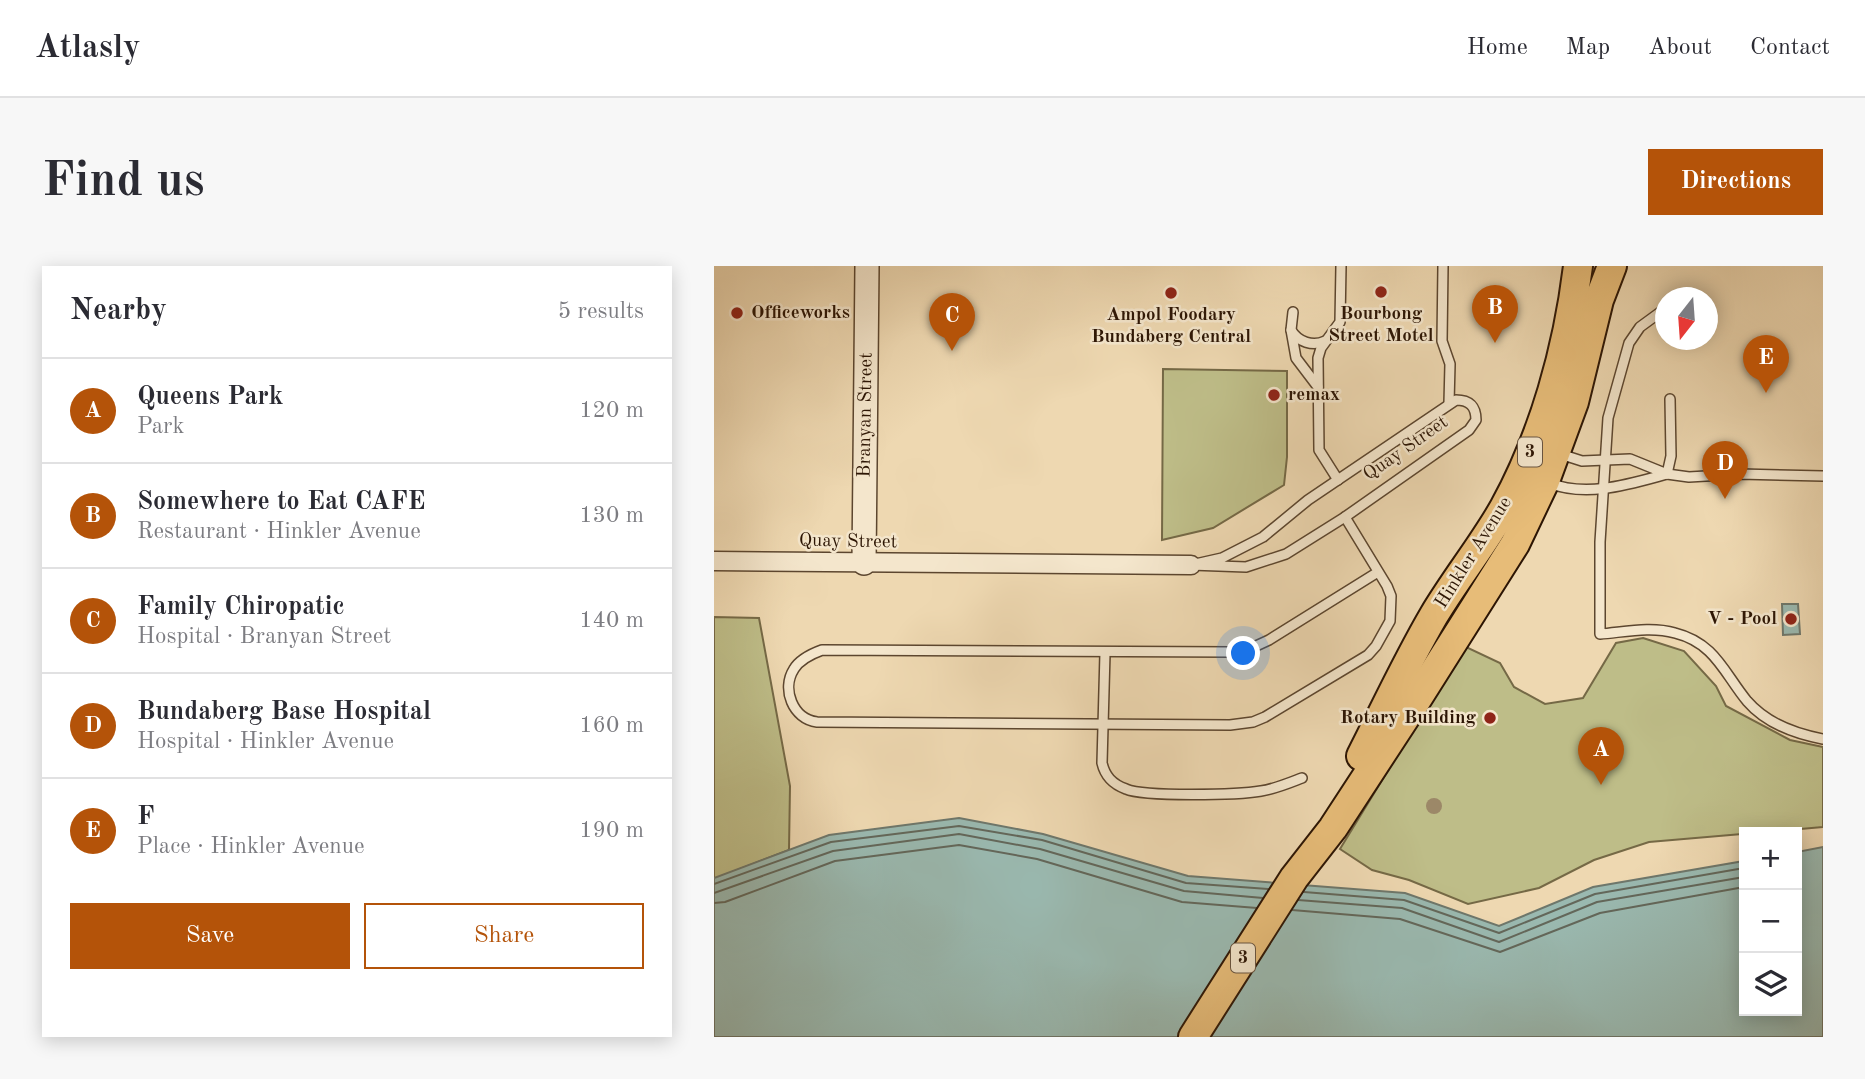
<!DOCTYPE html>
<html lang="en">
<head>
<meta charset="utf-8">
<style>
	body { margin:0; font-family:"Old Standard TT",serif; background:#f7f7f7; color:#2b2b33 }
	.controls { position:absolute; right:21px; bottom:21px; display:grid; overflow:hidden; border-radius:0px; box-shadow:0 4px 18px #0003 }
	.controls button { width:63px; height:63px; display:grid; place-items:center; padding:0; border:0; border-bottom:2px solid #e1e1e2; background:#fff; color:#2b2b33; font:35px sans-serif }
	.compass { position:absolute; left:941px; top:21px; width:63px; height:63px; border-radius:50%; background:#fff; box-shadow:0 4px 18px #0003; rotate:197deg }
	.you { position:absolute; left:530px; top:388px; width:24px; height:24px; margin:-18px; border:5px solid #fff; border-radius:50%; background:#1a73e8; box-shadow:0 0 0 10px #1a73e833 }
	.badge { display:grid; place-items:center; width:46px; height:46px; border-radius:50%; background:#b45309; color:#fff; font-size:23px; font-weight:700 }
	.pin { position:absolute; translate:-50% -58px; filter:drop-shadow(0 2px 4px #0008) }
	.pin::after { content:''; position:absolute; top:37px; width:24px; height:21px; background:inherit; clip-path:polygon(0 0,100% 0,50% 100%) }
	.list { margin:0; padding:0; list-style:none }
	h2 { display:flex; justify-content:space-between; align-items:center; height:91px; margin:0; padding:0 28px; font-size:30px }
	h2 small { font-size:23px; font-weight:400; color:#7c7c81 }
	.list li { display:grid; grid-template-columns:46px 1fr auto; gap:21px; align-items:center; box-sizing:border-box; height:105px; padding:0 28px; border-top:2px solid #e1e1e2 }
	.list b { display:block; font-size:26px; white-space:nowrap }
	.list p { margin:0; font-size:23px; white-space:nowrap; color:#7c7c81 }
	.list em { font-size:23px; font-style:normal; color:#7c7c81 }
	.actions { display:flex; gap:14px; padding:21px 28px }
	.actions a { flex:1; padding:16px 0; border:2px solid #b45309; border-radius:0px; text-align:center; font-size:24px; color:#b45309 }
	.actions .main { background:#b45309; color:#fff }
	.icon { flex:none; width:38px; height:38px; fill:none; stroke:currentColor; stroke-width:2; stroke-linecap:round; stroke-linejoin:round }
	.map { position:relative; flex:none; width:1109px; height:771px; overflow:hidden; border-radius:0px }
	header { display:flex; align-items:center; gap:42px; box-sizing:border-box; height:98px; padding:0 35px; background:#fff; border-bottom:2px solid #e1e1e2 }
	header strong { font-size:33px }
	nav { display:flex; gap:38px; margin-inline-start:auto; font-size:24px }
	.intro { display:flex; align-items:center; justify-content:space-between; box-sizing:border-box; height:168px; padding:0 42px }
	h1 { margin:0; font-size:49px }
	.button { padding:18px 32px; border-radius:0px; background:#b45309; color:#fff; font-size:24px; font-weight:700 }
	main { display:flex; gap:42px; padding:0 42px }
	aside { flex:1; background:#fff; border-radius:0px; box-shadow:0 4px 18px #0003 }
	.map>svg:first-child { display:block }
</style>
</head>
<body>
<header>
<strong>Atlasly</strong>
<nav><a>Home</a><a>Map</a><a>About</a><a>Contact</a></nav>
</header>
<div class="intro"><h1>Find us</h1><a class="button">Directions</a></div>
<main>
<aside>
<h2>Nearby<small>5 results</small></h2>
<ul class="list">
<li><span class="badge">A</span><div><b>Queens Park</b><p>Park</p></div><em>120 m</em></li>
<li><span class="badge">B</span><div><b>Somewhere to Eat CAFE</b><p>Restaurant · Hinkler Avenue</p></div><em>130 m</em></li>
<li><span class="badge">C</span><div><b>Family Chiropatic</b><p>Hospital · Branyan Street</p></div><em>140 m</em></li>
<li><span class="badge">D</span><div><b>Bundaberg Base Hospital</b><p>Hospital · Hinkler Avenue</p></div><em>160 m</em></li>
<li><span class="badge">E</span><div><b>F</b><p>Place · Hinkler Avenue</p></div><em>190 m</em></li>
</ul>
<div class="actions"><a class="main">Save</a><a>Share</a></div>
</aside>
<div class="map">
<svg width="1109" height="771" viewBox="0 0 1109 771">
	<rect width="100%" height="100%" fill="#eed8b1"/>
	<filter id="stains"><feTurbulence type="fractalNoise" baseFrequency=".00286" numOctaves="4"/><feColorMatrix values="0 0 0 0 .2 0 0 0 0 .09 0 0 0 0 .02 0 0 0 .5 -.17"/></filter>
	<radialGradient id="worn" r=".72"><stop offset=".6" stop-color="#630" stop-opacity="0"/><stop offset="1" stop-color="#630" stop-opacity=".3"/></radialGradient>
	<g fill="#bebd88" stroke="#756946" stroke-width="2">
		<path d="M 449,103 L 573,105 L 573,191 L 570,219 L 499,262 L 448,274 Z"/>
		<path d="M 0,351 L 45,352 L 76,520 L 75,584 L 0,613 Z"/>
		<path d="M 929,372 L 970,385 L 1002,420 L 1012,440 L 1076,474 L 1109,481 L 1109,561 L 935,576 L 880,594 L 825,622 L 754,638 L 695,614 L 658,604 L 626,583 L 750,380 L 786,397 L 800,421 L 831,438 L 869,432 L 902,377 Z"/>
	</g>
	<g fill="#9ab9b0" stroke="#6e776b" stroke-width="2">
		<path d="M 1068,338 L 1084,338 L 1086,368 L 1069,369 Z"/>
		<path d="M 245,552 L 329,568 L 474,610 L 691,627 L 785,660 L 879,621 L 1030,595 L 1030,745 L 1083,745 L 1083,586 L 1109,581 L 1109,771 L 0,771 L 0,612 L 115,569 Z"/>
	</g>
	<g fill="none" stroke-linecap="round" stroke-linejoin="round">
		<g stroke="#63675a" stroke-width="2">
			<path d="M 0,618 L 117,576 L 245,560 L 328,574 L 472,617 L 554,623"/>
			<path d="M 590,626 L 690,634 L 785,667 L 881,628 L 1030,602"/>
			<path d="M 0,627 L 119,585 L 245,568 L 326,583 L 470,625 L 549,632"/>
			<path d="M 584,634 L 688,642 L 785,676 L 883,636 L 1030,611"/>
			<path d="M 0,637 L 11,636 L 121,595 L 245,579 L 323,593 L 468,636 L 543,642"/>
			<path d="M 578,644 L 686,653 L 786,686 L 886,647 L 1030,621"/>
		</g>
		<g stroke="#5c462f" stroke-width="12">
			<g id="service">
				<path d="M 729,0 L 728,75 L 736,98 L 735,137"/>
				<path d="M 952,42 L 926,61 L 915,77 L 894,152 L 886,276 L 886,368 C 911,366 937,360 961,367 C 1001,377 1010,407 1033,435 C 1052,457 1082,468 1109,473"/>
				<path d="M 579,46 L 577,64 C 584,76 599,81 611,75"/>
				<path d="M 577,64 L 582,92 L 604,121"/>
				<path d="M 742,134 C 755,134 762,140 762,154 L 755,164 L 631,251 L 572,288 L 532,301 L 477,299 L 508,292 L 549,271 L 594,234 Z"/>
				<path d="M 846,188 L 868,195 L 916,193 L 953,208 L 975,211 L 1026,208 L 1109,210"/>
				<path d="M 953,208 L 957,190 L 956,133"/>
				<path d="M 624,214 L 605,184 L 604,92 L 607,82 L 626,56 L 627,0"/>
				<path d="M 835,217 C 873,232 916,218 953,208"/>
				<path d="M 631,251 L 673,320 L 677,330 L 676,355 L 662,380 L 654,389 L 551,451 L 539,456 L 516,459 L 103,456 C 79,453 67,423 80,403 C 86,393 97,388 108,384 L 518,386 L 542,380 L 555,374 L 664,306"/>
				<path d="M 391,387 L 388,497 C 391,510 398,518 412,523 C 430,531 525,529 547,525 C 561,523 575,517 588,512"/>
			</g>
		</g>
		<g stroke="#5c462f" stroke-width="21">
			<path id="minor" d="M 0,295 L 477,299"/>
		</g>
		<g stroke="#5c462f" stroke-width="26">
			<path id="tertiary" d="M 150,297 L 153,0"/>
		</g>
		<g stroke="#2c1504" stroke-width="32">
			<g id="primary">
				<path d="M 647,490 C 671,443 693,395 720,349 C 742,312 769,279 790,242 C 830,169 854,83 864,0"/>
				<path d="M 479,771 L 580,612 L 619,562 L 698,441 L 801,278 L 831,215 L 860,136 L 885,34 L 898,0"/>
			</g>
		</g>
		<use href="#service" stroke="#f4e6cc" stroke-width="9"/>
		<use href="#minor" stroke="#f4e6cc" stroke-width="18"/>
		<use href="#tertiary" stroke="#f4e6cc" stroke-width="23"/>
		<use href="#primary" stroke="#e7bc78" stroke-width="28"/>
	</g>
	<circle fill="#9c8868" cx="720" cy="540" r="8"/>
	<g fill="#8f2418" stroke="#f4e6cc" stroke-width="2.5">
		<circle cx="667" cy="26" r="7"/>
		<circle cx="457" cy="27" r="7"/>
		<circle cx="23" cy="47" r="7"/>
		<circle cx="560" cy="129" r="7"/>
		<circle cx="1077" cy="353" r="7"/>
		<circle cx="776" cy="452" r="7"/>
	</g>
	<g text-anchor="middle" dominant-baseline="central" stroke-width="5" stroke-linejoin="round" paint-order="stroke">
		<g fill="#f4e6cc" stroke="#685440" stroke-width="2">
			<rect x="804" y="171.5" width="24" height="29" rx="5"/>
			<rect x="517" y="677.5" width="24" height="29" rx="5"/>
		</g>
		<g font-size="18" font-weight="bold" fill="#2c1504">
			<text x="816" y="186">3</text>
			<text x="529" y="692">3</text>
		</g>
		<g font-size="19" font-weight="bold" fill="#2c1504" stroke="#f4e6cc" text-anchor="start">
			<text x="37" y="47">Officeworks</text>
			<text x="667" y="48" text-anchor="middle">Bourbong<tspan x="667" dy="22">Street Motel</tspan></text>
			<text x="457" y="49" text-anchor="middle">Ampol Foodary<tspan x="457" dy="22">Bundaberg Central</tspan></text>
			<text x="574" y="129">remax</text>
			<text x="1063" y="353" text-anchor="end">V - Pool</text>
			<text x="762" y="452" text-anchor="end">Rotary Building</text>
		</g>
		<g font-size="19" fill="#2c1504" stroke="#f4e6cc">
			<text transform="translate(152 149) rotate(-89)">Branyan Street</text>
			<text transform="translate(692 183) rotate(-35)">Quay Street</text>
			<text transform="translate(134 276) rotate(1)">Quay Street</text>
			<text transform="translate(760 287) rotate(-58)">Hinkler Avenue</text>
		</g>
	</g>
	<rect width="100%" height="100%" filter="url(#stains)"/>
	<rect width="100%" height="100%" fill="url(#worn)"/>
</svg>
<div class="controls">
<button>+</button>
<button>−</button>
<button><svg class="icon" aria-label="layers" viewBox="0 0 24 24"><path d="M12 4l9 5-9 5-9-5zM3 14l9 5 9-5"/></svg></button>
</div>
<svg class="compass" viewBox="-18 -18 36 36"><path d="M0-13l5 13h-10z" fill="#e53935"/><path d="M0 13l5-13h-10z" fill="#7c7c81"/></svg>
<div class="you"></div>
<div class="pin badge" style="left:887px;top:519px">A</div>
<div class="pin badge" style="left:781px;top:77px">B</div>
<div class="pin badge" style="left:238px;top:85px">C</div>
<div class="pin badge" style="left:1011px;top:233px">D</div>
<div class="pin badge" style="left:1052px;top:127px">E</div>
</div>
</main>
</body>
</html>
